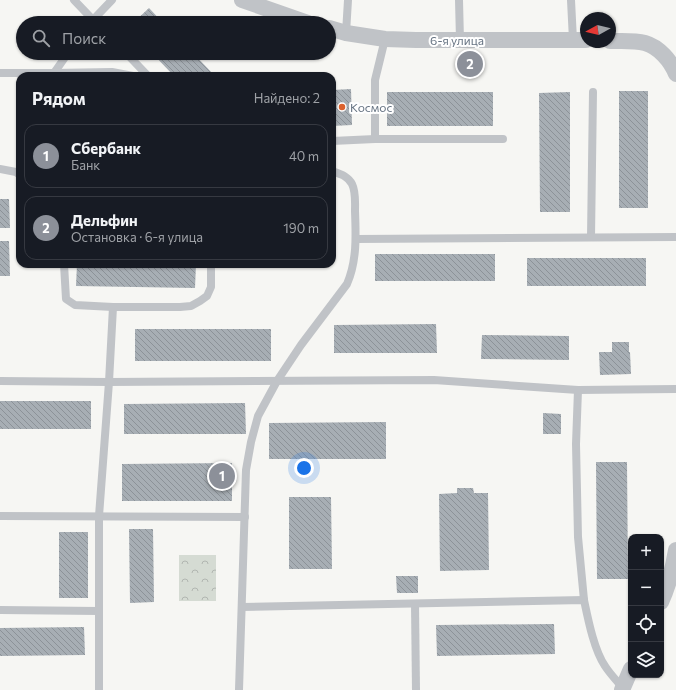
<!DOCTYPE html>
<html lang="ru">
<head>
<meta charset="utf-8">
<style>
	body { margin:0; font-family:Commissioner,sans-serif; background:#20242c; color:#f1f3f6 }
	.controls { position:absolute; right:12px; bottom:12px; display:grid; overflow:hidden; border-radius:8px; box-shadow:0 1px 3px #0004 }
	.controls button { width:36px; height:36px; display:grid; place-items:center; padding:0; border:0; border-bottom:1px solid #363941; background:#171b24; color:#f1f3f6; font:20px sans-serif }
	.compass { position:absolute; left:580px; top:12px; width:36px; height:36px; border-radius:50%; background:#171b24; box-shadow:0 1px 3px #0004; rotate:262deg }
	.you { position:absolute; left:304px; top:468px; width:14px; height:14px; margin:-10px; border:3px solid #fff; border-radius:50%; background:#1a73e8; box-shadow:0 0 0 6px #1a73e833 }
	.badge { display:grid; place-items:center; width:26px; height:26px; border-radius:50%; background:#8c9099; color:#fff; font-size:13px; font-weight:700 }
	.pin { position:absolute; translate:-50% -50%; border:2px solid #fff; box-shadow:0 1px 4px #0006 }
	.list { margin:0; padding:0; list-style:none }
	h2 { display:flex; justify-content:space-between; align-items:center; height:52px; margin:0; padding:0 16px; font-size:17px }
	h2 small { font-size:13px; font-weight:400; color:#9ea1a6 }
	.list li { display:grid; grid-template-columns:26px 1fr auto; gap:12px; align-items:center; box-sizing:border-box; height:64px; margin:0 8px 8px; padding:0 8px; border:1px solid #363941; border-radius:12px }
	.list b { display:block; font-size:15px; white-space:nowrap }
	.list p { margin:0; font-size:13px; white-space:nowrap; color:#9ea1a6 }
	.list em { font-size:13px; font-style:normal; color:#9ea1a6 }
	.icon { flex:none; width:22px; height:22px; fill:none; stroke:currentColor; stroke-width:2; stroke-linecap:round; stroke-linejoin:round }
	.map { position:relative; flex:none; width:676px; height:690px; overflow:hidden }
	.search { position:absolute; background:#171b24; box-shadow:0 1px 3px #0004; left:16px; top:16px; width:320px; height:44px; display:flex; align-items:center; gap:10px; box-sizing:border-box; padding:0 14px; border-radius:22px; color:#9ea1a6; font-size:15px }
	.panel { position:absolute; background:#171b24; box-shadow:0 1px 3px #0004; left:16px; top:72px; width:320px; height:196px; border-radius:12px }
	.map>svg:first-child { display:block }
</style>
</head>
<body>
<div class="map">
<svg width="676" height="690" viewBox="0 0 676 690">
	<defs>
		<pattern id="park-crowns" width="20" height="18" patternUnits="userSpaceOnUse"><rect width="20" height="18" fill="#d5dbd3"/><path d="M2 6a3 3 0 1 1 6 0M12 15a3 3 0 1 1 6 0" fill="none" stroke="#b1b6b1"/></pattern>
		<pattern id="building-back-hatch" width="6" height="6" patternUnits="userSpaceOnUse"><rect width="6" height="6" fill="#a7aeb4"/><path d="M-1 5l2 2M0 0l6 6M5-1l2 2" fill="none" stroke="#8c9298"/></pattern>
	</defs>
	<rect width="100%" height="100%" fill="#f6f6f3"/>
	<rect fill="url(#park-crowns)" x="179" y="555" width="37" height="46"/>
	<g fill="url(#building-back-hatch)">
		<path d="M 149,8 L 163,23 L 133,23 Z"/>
		<path d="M 152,53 L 193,53 L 215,76 L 174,76 Z"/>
		<path d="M 351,89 L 352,125 L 332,126 L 332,90 Z"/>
		<rect x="619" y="91" width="29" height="117"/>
		<rect x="387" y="92" width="106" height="34"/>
		<path d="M 570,92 L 570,212 L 540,212 L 539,93 Z"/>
		<path d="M 0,199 L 9,199 L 10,228 L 0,228 Z"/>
		<path d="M 0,241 L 9,241 L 10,276 L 0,276 Z"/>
		<rect x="375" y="254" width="120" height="27"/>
		<rect x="527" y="258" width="119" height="28"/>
		<path d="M 77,264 L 196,264 L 195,288 L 76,286 Z"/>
		<path d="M 436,324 L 437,353 L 334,353 L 334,325 Z"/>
		<rect x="135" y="329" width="136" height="32"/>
		<path d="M 482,335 L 569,336 L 569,360 L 481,359 Z"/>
		<path d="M 612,342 L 629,342 L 629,352 L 630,352 L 631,374 L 600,375 L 599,352 L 612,352 Z"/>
		<rect x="0" y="401" width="91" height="28"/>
		<path d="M 245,403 L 246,434 L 124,434 L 124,404 Z"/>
		<path d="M 543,413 L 561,414 L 561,434 L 543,434 Z"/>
		<path d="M 386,422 L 386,459 L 269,459 L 269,423 Z"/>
		<path d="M 596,462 L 627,462 L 628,579 L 597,579 Z"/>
		<path d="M 232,463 L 232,501 L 122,501 L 122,464 Z"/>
		<path d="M 457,488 L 473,488 L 474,493 L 488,493 L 489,570 L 440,571 L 439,494 L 457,493 Z"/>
		<path d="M 289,497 L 331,497 L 332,569 L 289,569 Z"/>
		<path d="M 129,529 L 153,529 L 154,602 L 130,603 Z"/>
		<rect x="59" y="532" width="29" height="66"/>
		<path d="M 396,576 L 418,576 L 418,593 L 397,593 Z"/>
		<path d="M 554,624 L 555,654 L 437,656 L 436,625 Z"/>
		<path d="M 84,627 L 85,655 L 0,656 L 0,628 Z"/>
	</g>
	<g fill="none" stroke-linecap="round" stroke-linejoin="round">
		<g stroke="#c0c3c7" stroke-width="8">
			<path d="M 74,0 L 96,23"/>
			<path d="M 459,0 L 460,40"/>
			<path d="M 571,0 L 573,40"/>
			<path d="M 90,23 L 112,0"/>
			<path d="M 346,33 L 348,0"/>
			<path d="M 126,53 L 148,76"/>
			<path d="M 0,73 L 54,73 L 68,53"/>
			<path d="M 54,73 L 112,72 L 133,76"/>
			<path d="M 375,139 L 375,80 L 385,39"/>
			<path d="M 332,141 L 375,139 L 503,139"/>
			<path d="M 0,169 L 16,172 L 20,175"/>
			<path d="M 591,237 L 593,92"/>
			<path d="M 356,239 L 676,237"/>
			<path d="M 64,264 L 66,299 L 75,305 L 113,307 L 180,307 L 191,306 L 200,301 L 207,296 L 211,287 L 211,264"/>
			<path d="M 0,381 L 109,382 L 434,380 L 578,390 L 676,389"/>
			<path d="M 578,390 L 576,444 L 578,537 L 584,600"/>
			<path d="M 0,516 L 245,517"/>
			<path d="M 415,604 L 416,690"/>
			<path d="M 242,607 L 584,600 C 588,619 594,650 605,666 C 610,674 617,681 623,688"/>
			<path d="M 0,610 L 99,611"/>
			<path d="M 99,690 L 99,516 L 109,382 L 113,307"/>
			<path d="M 239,690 L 246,470 L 251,442 L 258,416 L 277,381 L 301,345 L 347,284 C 357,261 356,236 355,211 C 355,203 356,192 352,184 C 348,176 340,174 332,171"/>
		</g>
		<g stroke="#c0c3c7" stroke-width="16">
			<path d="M 242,0 L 308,23"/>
			<path d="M 329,28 L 346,33 L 385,39 L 416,40 L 586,40"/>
			<path d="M 610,41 C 622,41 634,40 645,43 C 659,47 671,61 676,74"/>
			<path d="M 661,602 C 669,585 673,568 676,550"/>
			<path d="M 622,690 L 631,669"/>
		</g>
	</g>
	<circle fill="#dc622e" stroke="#fff" stroke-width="1.5" cx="342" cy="107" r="4"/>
	<g text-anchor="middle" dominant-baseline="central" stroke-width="4" stroke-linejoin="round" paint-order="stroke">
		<g font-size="12" fill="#677483" stroke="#fff">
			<text x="457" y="40">6-я улица</text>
		</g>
		<g font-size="12" fill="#677483" stroke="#fff" text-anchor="start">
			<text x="350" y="107">Космос</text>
		</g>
	</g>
</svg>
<div class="controls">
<button>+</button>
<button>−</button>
<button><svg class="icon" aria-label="locate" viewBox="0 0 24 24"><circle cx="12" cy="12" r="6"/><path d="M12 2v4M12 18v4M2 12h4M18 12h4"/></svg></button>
<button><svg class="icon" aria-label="layers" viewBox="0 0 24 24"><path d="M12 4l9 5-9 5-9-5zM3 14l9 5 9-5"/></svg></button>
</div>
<svg class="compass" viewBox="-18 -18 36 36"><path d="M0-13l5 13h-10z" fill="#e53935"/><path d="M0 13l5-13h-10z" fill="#9ea1a6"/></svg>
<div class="you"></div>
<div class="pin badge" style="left:222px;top:476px">1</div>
<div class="pin badge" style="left:470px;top:64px">2</div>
<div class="search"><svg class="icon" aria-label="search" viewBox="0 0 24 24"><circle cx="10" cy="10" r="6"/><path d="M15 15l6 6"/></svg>Поиск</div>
<section class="panel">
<h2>Рядом<small>Найдено: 2</small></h2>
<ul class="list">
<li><span class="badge">1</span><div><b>Сбербанк</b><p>Банк</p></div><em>40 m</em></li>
<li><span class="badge">2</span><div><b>Дельфин</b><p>Остановка · 6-я улица</p></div><em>190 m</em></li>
</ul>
</section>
</div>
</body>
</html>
